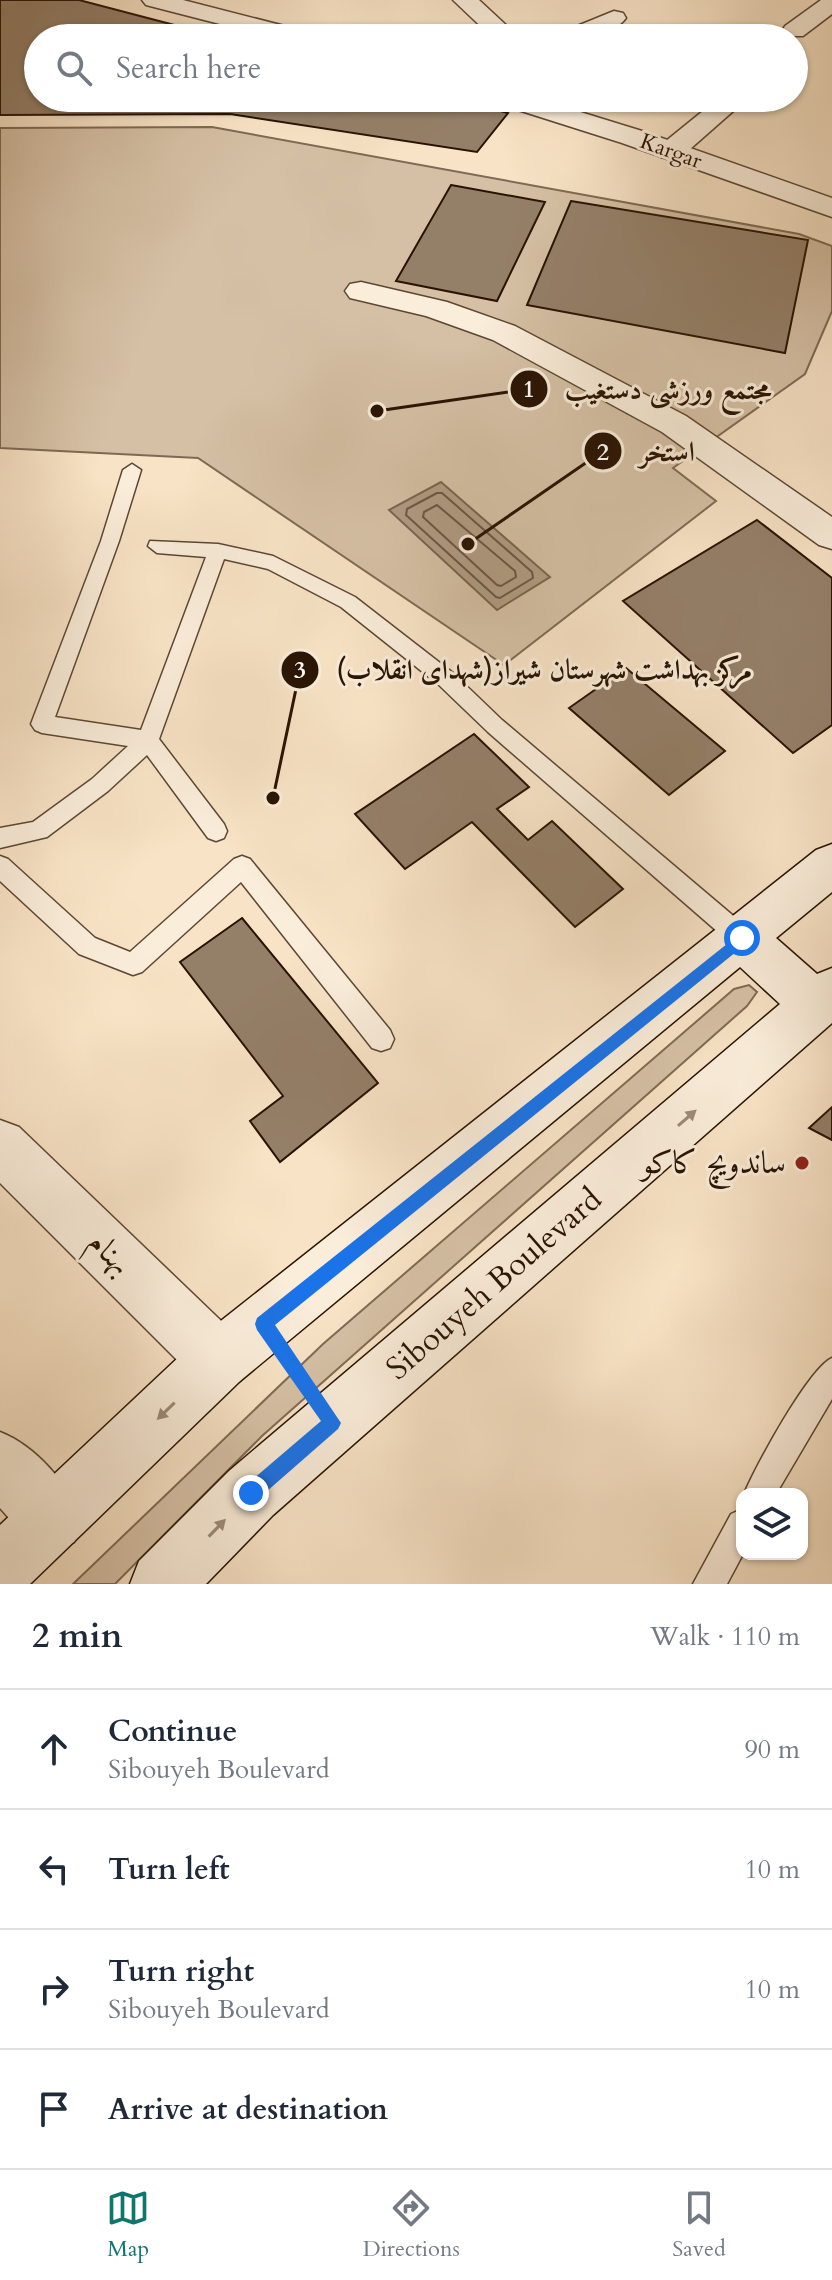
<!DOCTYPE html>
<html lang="en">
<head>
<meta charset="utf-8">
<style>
	body { margin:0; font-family:Cardo,Amiri,serif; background:#f2f2f3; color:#1f2937 }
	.controls { position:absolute; right:24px; bottom:24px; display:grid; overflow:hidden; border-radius:16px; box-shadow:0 2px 6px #0004 }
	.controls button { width:72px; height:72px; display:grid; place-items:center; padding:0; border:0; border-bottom:2px solid #e0e1e3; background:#fff; color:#1f2937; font:40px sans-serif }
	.stop { position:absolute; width:24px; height:24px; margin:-18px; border:6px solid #1a73e8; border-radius:50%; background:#fff }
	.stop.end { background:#1a73e8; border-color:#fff; box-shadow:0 2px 8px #0008 }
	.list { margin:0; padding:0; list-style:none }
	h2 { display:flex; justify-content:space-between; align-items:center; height:104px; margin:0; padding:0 32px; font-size:34px }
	h2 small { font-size:26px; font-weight:400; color:#747a83 }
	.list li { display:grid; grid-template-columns:52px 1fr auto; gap:24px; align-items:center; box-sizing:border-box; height:120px; padding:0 32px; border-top:2px solid #e0e1e3 }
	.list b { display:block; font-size:30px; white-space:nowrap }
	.list p { margin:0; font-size:26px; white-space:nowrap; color:#747a83 }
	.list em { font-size:26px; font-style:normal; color:#747a83 }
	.icon { flex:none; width:44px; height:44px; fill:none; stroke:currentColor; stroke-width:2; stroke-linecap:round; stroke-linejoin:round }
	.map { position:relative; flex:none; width:832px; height:1584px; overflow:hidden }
	.search { position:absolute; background:#fff; box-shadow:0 2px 6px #0004; left:24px; right:24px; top:24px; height:88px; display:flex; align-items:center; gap:20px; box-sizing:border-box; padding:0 28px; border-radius:44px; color:#747a83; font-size:30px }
	.sheet { height:584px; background:#fff }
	nav { display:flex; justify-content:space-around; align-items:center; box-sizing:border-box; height:112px; border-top:2px solid #e0e1e3; background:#fff; font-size:22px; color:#747a83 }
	nav a { display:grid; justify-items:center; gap:4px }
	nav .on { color:#0f766e }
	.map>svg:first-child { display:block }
</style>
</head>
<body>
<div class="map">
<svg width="832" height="1584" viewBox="0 0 832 1584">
	<rect width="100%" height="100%" fill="#f8e3c6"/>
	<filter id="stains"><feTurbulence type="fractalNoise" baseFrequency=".0025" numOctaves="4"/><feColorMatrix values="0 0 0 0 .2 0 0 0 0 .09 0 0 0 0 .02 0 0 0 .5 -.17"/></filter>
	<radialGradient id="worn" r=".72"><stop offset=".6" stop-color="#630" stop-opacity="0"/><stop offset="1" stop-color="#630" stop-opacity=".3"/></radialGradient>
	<g fill="#d5c0a5" stroke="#7e6a54" stroke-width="2">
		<path d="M 212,127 L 799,234 L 832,246 L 832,311 L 805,374 L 673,468 L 716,501 L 504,665 L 198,458 L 0,448 L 0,128 Z"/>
		<path d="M 749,985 L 757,992 L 747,1006 L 262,1436 L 115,1584 L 73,1584 L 323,1344 L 734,989 Z"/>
	</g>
	<path fill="#b19c84" stroke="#7a6550" stroke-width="2" d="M 441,482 L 550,577 L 497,610 L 389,510 Z"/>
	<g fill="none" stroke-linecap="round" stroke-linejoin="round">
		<g stroke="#6c5844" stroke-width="2">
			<path d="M 437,493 L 442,493 L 532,572 L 533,578 L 500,598 L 496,597 L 406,515 L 407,509 Z"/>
			<path d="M 437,505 L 515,571 L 516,577 L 501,586 L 497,585 L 423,517 L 424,512 Z"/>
		</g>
	</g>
	<g fill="#947f68" stroke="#281303" stroke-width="2">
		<path d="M 0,0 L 79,0 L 224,38 L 38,38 L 38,98 L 452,98 L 508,113 L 477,152 L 230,114 L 0,115 Z"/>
		<path d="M 451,185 L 545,202 L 497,301 L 396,281 Z"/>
		<path d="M 571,201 L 808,240 L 785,353 L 527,305 Z"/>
		<path d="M 757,520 L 832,578 L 832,725 L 793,753 L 623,601 Z"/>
		<path d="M 626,668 L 725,751 L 669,795 L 569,708 Z"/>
		<path d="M 474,734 L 529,787 L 497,809 L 528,840 L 552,821 L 623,889 L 575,927 L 472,822 L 405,869 L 355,814 Z"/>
		<path d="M 242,918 L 378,1083 L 280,1162 L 250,1121 L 283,1096 L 180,962 Z"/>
		<path d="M 832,1107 L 832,1140 L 809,1128 Z"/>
	</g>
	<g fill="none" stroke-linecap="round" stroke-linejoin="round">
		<g stroke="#5c4734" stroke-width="3">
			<g id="service">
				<path d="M 132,464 L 141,470 L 119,541 L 55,717 L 141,730 L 206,557 L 157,553 L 148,546 L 150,541 L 218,544 L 273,556 L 355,597 L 453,673 L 502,720 L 750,930 L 754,938 L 750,946 L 742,949 L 734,946 L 488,732 L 439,685 L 341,607 L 268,569 L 224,559 L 159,739 L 224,824 L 227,831 L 224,838 L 216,841 L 208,838 L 147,755 L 108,791 L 47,837 L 0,848 L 0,828 L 33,822 L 92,779 L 128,746 L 42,733 L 35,730 L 31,724 L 101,541 L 123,470 Z"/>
				<path d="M 0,856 L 8,859 L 95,938 L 130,952 L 234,859 L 242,856 L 250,859 L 390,1030 L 394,1039 L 390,1048 L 381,1051 L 372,1048 L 241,882 L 142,972 L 133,975 L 79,954 L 0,881 Z"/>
				<path d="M 832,1358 L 832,1399 L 776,1494 L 744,1494 C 755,1467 809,1368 832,1358 Z"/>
				<path d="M 742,1509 L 743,1554 L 727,1584 L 693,1584 L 731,1514 Z"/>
			</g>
		</g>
		<g stroke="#5c4734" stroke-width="3">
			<g id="minor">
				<path d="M 453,0 L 479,0 L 520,38 L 493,38 Z"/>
				<path d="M 821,0 L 832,0 L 832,14 L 803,36 L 785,36 L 782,31 L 785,26 Z"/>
				<path d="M 614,11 L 623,13 L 626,18 C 611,38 579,38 557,38 L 560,33 Z"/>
				<path d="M 719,98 L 748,98 L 681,157 L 671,159 L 661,157 L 657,151 L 661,145 Z"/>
				<path d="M 361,282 L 447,302 L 515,326 L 686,416 L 832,517 L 832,549 L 819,545 L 662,432 L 493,340 L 426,316 L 350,298 L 345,291 L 350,284 Z"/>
				<path d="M 0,1120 L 19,1127 L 240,1339 L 248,1360 L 240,1381 L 219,1389 L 198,1381 L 0,1183 Z"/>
				<path d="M 0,1432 C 36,1446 69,1485 83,1520 L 74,1542 L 52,1551 L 30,1542 L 0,1508 Z"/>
			</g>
		</g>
		<g stroke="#5c4734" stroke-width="3">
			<g id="tertiary">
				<path d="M 142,0 L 183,0 L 312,33 L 315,38 L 274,38 L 146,5 Z"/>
				<path d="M 495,98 L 535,98 L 642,131 L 832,198 L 832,217 L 622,143 L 499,104 Z"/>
			</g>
		</g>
		<g stroke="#281303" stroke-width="3">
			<path id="secondary" d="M 832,844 L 832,892 L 776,938 L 817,974 L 832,968 L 832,1023 L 273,1515 L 206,1584 L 130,1584 L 139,1561 L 229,1471 L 780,1004 L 740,967 L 240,1381 L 30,1584 L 0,1584 L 0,1525 L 198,1339 L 816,850 Z"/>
		</g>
		<path stroke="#281303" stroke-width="6" stroke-dasharray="3 5" stroke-linecap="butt" d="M 291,1364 L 304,1382"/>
		<use href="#service" fill="#faedda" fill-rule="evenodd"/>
		<use href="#minor" fill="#faedda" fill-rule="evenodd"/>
		<use href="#tertiary" fill="#faedda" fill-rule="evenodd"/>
		<use href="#secondary" fill="#faedda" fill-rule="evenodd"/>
	</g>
	<defs><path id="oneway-solid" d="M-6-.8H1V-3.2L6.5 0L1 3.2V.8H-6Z" transform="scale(2)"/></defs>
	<g fill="#9c8b79">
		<use href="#oneway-solid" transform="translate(687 1118) rotate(-41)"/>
		<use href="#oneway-solid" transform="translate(166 1411) rotate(136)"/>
		<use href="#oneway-solid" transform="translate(217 1528) rotate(-46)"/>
	</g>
	<path fill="#1a73e8" d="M 742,932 L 747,933 L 747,943 L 275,1325 L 341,1423 L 338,1429 L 258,1499 L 251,1502 L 245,1499 L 242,1493 L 245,1486 L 321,1421 L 257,1330 L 255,1324 L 257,1318 Z"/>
	<circle fill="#8f2418" stroke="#faedda" stroke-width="3" cx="802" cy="1163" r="8"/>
	<g text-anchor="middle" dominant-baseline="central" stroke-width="6" stroke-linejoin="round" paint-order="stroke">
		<g font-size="22" fill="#281303" stroke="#faedda">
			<text transform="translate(671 151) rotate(20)">Kargar</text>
		</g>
		<g font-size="32" fill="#281303" stroke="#faedda" text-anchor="end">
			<text x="786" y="1163">ساندویچ کاکو</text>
		</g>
		<g font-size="32" fill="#281303" stroke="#faedda">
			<text transform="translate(110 1253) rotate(44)">بهنام</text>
			<text transform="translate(494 1284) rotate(-41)">Sibouyeh Boulevard</text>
		</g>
	</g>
	<path fill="none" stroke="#281303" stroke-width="3" d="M377 411L529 389M468 544L603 451M273 798L300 670"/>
	<g fill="#281303" stroke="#faedda" stroke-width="3">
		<circle cx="377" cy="411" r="8"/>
		<circle cx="468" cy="544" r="8"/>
		<circle cx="273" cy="798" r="8"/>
		<circle cx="529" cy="389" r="20"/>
		<circle cx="603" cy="451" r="20"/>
		<circle cx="300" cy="670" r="20"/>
	</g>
	<g font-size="24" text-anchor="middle" font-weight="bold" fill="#fff">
		<text x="529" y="397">1</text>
		<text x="603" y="460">2</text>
		<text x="300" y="678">3</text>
	</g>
	<g font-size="28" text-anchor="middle" font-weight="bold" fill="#281303" stroke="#faedda" stroke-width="6" stroke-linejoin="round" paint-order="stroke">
		<text x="668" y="399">مجتمع ورزشی دستغیب</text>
		<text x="667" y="461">استخر</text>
		<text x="544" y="679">مرکز بهداشت شهرستان شیراز(شهدای انقلاب)</text>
	</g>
	<rect width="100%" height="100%" filter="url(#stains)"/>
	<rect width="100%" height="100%" fill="url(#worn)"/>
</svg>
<div class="controls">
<button><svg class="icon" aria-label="layers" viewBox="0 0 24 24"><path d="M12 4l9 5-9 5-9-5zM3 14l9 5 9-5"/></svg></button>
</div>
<div class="stop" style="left:742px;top:938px"></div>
<div class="stop end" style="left:251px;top:1493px"></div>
<div class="search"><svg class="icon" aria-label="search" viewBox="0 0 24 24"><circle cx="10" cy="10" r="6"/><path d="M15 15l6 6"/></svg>Search here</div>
</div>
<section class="sheet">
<h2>2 min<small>Walk · 110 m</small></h2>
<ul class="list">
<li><svg class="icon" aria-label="ahead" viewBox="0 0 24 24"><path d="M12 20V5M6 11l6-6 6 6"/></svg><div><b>Continue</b><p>Sibouyeh Boulevard</p></div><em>90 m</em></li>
<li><svg class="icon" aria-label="left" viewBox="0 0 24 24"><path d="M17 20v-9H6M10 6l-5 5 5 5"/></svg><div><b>Turn left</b></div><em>10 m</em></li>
<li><svg class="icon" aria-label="right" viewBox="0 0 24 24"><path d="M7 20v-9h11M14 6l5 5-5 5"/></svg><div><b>Turn right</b><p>Sibouyeh Boulevard</p></div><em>10 m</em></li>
<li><svg class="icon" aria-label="arrive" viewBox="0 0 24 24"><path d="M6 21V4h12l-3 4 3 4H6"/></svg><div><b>Arrive at destination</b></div></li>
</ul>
</section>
<nav>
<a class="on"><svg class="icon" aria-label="map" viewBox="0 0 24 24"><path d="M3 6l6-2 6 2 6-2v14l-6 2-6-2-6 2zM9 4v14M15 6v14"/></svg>Map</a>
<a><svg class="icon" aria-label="directions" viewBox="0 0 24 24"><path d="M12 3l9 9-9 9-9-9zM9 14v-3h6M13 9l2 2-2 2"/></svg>Directions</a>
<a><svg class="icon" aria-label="saved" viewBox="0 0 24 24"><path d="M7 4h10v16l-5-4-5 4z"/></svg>Saved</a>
</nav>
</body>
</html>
